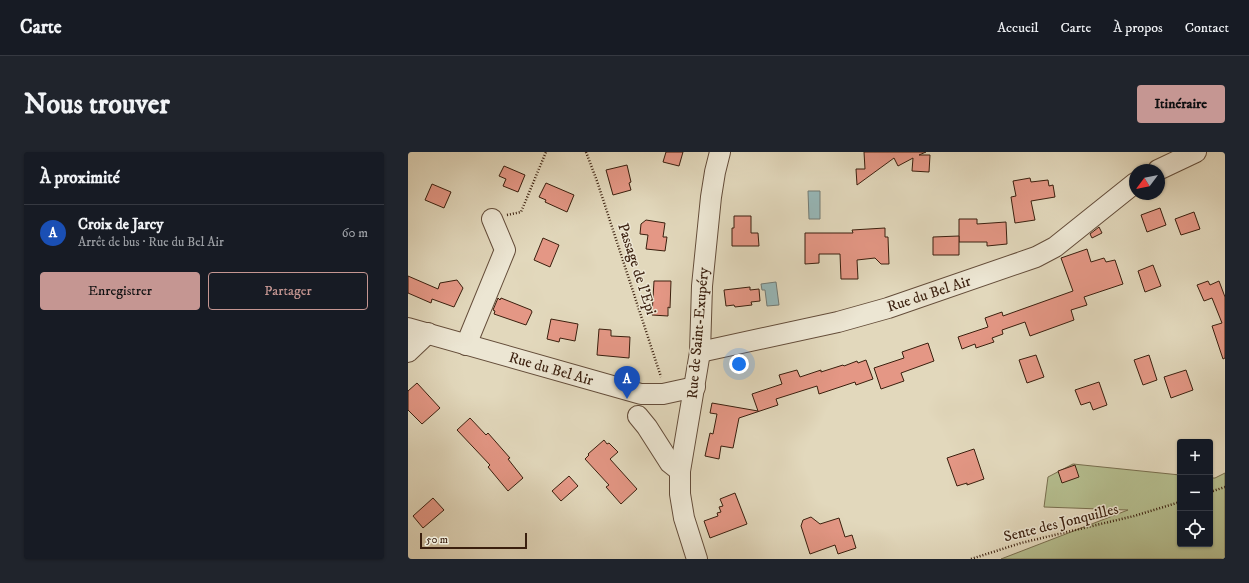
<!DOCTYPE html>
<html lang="fr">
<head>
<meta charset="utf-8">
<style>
	body { margin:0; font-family:"IM FELL DW Pica",serif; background:#20242c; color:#f1f3f6 }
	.controls { position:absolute; right:12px; bottom:12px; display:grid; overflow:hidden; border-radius:4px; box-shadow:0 1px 3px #0004 }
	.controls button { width:36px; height:36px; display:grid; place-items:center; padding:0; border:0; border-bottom:1px solid #363941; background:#171b24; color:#f1f3f6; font:20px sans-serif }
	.compass { position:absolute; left:721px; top:12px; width:36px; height:36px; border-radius:50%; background:#171b24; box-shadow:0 1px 3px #0004; rotate:238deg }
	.scale { position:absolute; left:12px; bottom:10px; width:107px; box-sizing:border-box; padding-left:4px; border:2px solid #3a1f0e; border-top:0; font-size:11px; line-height:14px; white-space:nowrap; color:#3a1f0e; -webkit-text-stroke:3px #ece6d3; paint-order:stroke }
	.you { position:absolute; left:331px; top:212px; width:14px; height:14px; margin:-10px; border:3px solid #fff; border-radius:50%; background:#1a73e8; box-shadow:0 0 0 6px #1a73e833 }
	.badge { display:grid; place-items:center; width:26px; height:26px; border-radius:50%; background:#c59692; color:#fff; font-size:13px; font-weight:700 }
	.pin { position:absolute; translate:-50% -33px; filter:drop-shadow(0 1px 2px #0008) }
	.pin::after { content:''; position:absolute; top:21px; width:14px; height:12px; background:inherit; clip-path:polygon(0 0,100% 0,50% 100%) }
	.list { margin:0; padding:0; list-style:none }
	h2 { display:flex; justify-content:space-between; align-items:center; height:52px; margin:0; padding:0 16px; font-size:17px }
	h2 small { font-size:13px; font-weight:400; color:#9ea1a6 }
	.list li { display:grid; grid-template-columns:26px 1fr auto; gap:12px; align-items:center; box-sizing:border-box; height:56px; padding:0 16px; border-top:1px solid #363941 }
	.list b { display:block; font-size:15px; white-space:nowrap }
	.list p { margin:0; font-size:13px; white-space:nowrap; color:#9ea1a6 }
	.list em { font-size:13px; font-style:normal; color:#9ea1a6 }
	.actions { display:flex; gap:8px; padding:12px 16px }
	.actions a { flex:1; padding:9px 0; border:1px solid #c59692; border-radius:4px; text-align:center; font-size:14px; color:#c59692 }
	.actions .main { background:#c59692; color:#111 }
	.icon { flex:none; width:22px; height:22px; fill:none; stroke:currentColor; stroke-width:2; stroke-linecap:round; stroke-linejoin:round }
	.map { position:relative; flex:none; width:817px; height:407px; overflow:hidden; border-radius:4px }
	header { display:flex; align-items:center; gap:24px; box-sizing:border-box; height:56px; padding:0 20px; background:#171b24; border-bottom:1px solid #363941 }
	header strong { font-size:19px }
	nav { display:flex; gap:22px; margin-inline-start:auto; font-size:14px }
	.intro { display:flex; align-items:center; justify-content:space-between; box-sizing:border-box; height:96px; padding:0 24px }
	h1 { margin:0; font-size:28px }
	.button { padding:10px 18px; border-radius:4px; background:#c59692; color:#111; font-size:14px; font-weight:700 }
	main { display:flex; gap:24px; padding:0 24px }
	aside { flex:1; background:#171b24; border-radius:4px; box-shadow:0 1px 3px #0004 }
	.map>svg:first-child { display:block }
</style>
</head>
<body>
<header>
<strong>Carte</strong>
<nav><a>Accueil</a><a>Carte</a><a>À propos</a><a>Contact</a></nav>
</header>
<div class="intro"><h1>Nous trouver</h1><a class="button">Itinéraire</a></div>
<main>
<aside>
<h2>À proximité<small></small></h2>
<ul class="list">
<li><span class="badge" style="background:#1a4fb4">A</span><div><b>Croix de Jarcy</b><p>Arrêt de bus · Rue du Bel Air</p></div><em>60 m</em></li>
</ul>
<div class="actions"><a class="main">Enregistrer</a><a>Partager</a></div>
</aside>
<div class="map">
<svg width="817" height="407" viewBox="0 0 817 407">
	<rect width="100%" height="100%" fill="#e2d8bc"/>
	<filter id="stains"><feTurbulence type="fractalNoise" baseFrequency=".005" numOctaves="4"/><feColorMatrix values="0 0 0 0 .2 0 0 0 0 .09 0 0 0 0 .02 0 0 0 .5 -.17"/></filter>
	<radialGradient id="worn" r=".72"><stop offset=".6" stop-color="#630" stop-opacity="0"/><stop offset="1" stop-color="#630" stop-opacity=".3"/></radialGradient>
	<path fill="#b5be8f" stroke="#786e4e" d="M 665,312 L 772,323 L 772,392 L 802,392 L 802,326 L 807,326 L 817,321 L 817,407 L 593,407 L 720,358 L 636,355 L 640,325 Z"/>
	<g fill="#97b8b9" stroke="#727b75">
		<path d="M 400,39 L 412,39 L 412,67 L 401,67 Z"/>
		<path d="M 368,130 L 371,153 L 359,154 L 357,138 L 354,138 L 353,132 Z"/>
	</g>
	<g fill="#e49785" stroke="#3a1f0e">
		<path d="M 258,0 L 275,0 L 271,14 L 255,10 Z"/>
		<path d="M 456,0 L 518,0 L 511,3 L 522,3 L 521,20 L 504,19 L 505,6 L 490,14 L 486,6 L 449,33 L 448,17 L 457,17 Z"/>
		<path d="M 219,13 L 223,30 L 221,31 L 223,38 L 205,43 L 198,18 Z"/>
		<path d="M 96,14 L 117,23 L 110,40 L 95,34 L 98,27 L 91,24 Z"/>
		<path d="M 622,26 L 623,30 L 640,28 L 641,34 L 645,33 L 647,45 L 623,49 L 627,68 L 607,71 L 603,45 L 608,44 L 605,29 Z"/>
		<path d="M 138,31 L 166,43 L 159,60 L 137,50 L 138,48 L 131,45 Z"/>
		<path d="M 24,32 L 43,40 L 36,56 L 17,48 Z"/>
		<path d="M 752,56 L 758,73 L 739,80 L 733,63 Z"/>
		<path d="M 786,60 L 792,77 L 773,83 L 767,67 Z"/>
		<path d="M 326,64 L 343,64 L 343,81 L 350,81 L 351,94 L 324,94 L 324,76 L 326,76 Z"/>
		<path d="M 551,67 L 569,67 L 569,72 L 598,70 L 599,92 L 579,94 L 579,90 L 551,90 Z"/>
		<path d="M 238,68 L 257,71 L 255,85 L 259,85 L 257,99 L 238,97 L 240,83 L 232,82 L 233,72 Z"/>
		<path d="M 691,75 L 694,81 L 684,86 L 682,82 Z"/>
		<path d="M 477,76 L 477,85 L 480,85 L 481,112 L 473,112 L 467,106 L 449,108 L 450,127 L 433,127 L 432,102 L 411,102 L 411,111 L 397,112 L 397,81 L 445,81 L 444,78 Z"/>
		<path d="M 551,84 L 551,103 L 525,103 L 525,85 Z"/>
		<path d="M 135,86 L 151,93 L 142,115 L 126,108 Z"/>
		<path d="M 679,97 L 683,110 L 696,106 L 698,110 L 707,108 L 715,132 L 676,145 L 679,153 L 663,158 L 666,168 L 622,184 L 617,170 L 594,178 L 595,182 L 584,186 L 586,190 L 568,196 L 567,192 L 554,197 L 550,185 L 580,175 L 577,166 L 594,160 L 595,164 L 665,139 L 653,106 Z"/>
		<path d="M 745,113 L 753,134 L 737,140 L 730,119 Z"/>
		<path d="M 0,124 L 30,137 L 32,131 L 49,128 L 55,136 L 46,155 L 24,147 L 23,151 L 0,141 Z"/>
		<path d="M 246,129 L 263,129 L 262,156 L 260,155 L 260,164 L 244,163 Z"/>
		<path d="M 800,129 L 802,133 L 811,129 L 817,145 L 817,206 L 815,207 L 804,174 L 814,171 L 804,146 L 796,149 L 789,133 Z"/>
		<path d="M 342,135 L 342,138 L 351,137 L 352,149 L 343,150 L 344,153 L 327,155 L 326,153 L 318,154 L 316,138 Z"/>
		<path d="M 90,146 L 92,148 L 93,146 L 123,158 L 124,160 L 118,173 L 86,162 L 87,159 L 85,158 Z"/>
		<path d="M 143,167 L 170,172 L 167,189 L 152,186 L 151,190 L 139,187 Z"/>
		<path d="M 191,177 L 203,178 L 203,184 L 222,185 L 221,206 L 189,203 Z"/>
		<path d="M 520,191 L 526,209 L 493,221 L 496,229 L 473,237 L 466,216 L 496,206 L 494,200 Z"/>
		<path d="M 628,203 L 636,225 L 619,231 L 611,208 Z"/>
		<path d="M 741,203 L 749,228 L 735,233 L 726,208 Z"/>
		<path d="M 458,208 L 465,227 L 448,233 L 447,230 L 411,242 L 409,234 L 368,247 L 370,253 L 331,266 L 325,296 L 313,294 L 311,307 L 297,304 L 302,281 L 305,282 L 309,262 L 302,261 L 304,251 L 350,259 L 344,242 L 374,232 L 371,223 L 389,218 L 392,225 L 413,218 L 413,220 L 435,213 L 436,214 L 449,209 L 450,211 Z"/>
		<path d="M 778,218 L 785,238 L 763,246 L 756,225 Z"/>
		<path d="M 691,230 L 699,253 L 685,258 L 682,250 L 673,253 L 667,238 Z"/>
		<path d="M 9,231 L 32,256 L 14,272 L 0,258 L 0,239 Z"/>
		<path d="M 62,266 L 78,283 L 80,281 L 102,306 L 100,307 L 115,326 L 100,339 L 80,315 L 82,313 L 49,278 Z"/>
		<path d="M 196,288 L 199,292 L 201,291 L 210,300 L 202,307 L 229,337 L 213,352 L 198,335 L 201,333 L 177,307 L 181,303 L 180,302 Z"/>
		<path d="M 566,297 L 576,327 L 559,333 L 559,331 L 549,334 L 539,306 Z"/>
		<path d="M 667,313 L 671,325 L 654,331 L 650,319 Z"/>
		<path d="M 161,324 L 170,334 L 153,349 L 144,339 Z"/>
		<path d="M 327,341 L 339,372 L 302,386 L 296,369 L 310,364 L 309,361 L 313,360 L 311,355 L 315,354 L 312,347 Z"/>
		<path d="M 25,346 L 36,358 L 15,376 L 5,364 Z"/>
		<path d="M 403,365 L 412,372 L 431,366 L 437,385 L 444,383 L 448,396 L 430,402 L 427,393 L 402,402 L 393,374 L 395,368 Z"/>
	</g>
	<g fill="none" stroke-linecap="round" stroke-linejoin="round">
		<g stroke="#644d3a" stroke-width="22">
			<g id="minor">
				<path d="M 750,18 L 788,0"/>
				<path d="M 0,176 L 233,242 L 255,242 L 287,235"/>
				<path d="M 58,193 L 97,98 L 84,67"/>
				<path d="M 0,200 L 20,181"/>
				<path d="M 292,200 L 430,170 L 480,156 L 628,105 L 647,95 L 727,31"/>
				<path d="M 230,264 L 239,275 L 262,311 L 272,319"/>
				<path d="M 289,407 L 276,366 L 272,342 L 272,319 L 292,200 L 294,134 L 303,45 L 307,20 L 312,0"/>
			</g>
		</g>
		<g stroke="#3a1f0e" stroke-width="2.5" stroke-dasharray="1 2" stroke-linecap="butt">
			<path d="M 178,0 L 189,29 L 253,225"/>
			<path d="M 99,63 L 113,60 L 138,0"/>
			<path d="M 802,340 L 817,335"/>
			<path d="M 563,407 L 613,391 L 726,364 L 772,350"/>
		</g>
		<use href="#minor" stroke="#ece6d3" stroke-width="20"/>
	</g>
	<g text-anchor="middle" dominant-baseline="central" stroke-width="3" stroke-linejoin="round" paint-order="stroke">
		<g font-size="15" fill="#3a1f0e" stroke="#ece6d3">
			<text transform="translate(229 117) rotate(72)">Passage de l'Epi</text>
			<text transform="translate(521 142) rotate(-18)">Rue du Bel Air</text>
			<text transform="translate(290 181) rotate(-85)">Rue de Saint-Exupéry</text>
			<text transform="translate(143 217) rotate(16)">Rue du Bel Air</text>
			<text transform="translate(653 371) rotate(-14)">Sente des Jonquilles</text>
		</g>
	</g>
	<rect width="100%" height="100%" filter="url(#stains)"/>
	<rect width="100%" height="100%" fill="url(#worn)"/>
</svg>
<div class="controls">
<button>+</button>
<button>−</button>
<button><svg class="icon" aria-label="locate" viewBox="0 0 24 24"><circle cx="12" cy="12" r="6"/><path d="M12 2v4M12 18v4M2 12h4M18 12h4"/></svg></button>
</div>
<svg class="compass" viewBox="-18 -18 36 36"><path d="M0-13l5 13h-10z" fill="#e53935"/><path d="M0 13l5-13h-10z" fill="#9ea1a6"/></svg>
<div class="scale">50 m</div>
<div class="you"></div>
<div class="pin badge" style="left:219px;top:247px;background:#1a4fb4">A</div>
</div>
</main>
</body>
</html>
